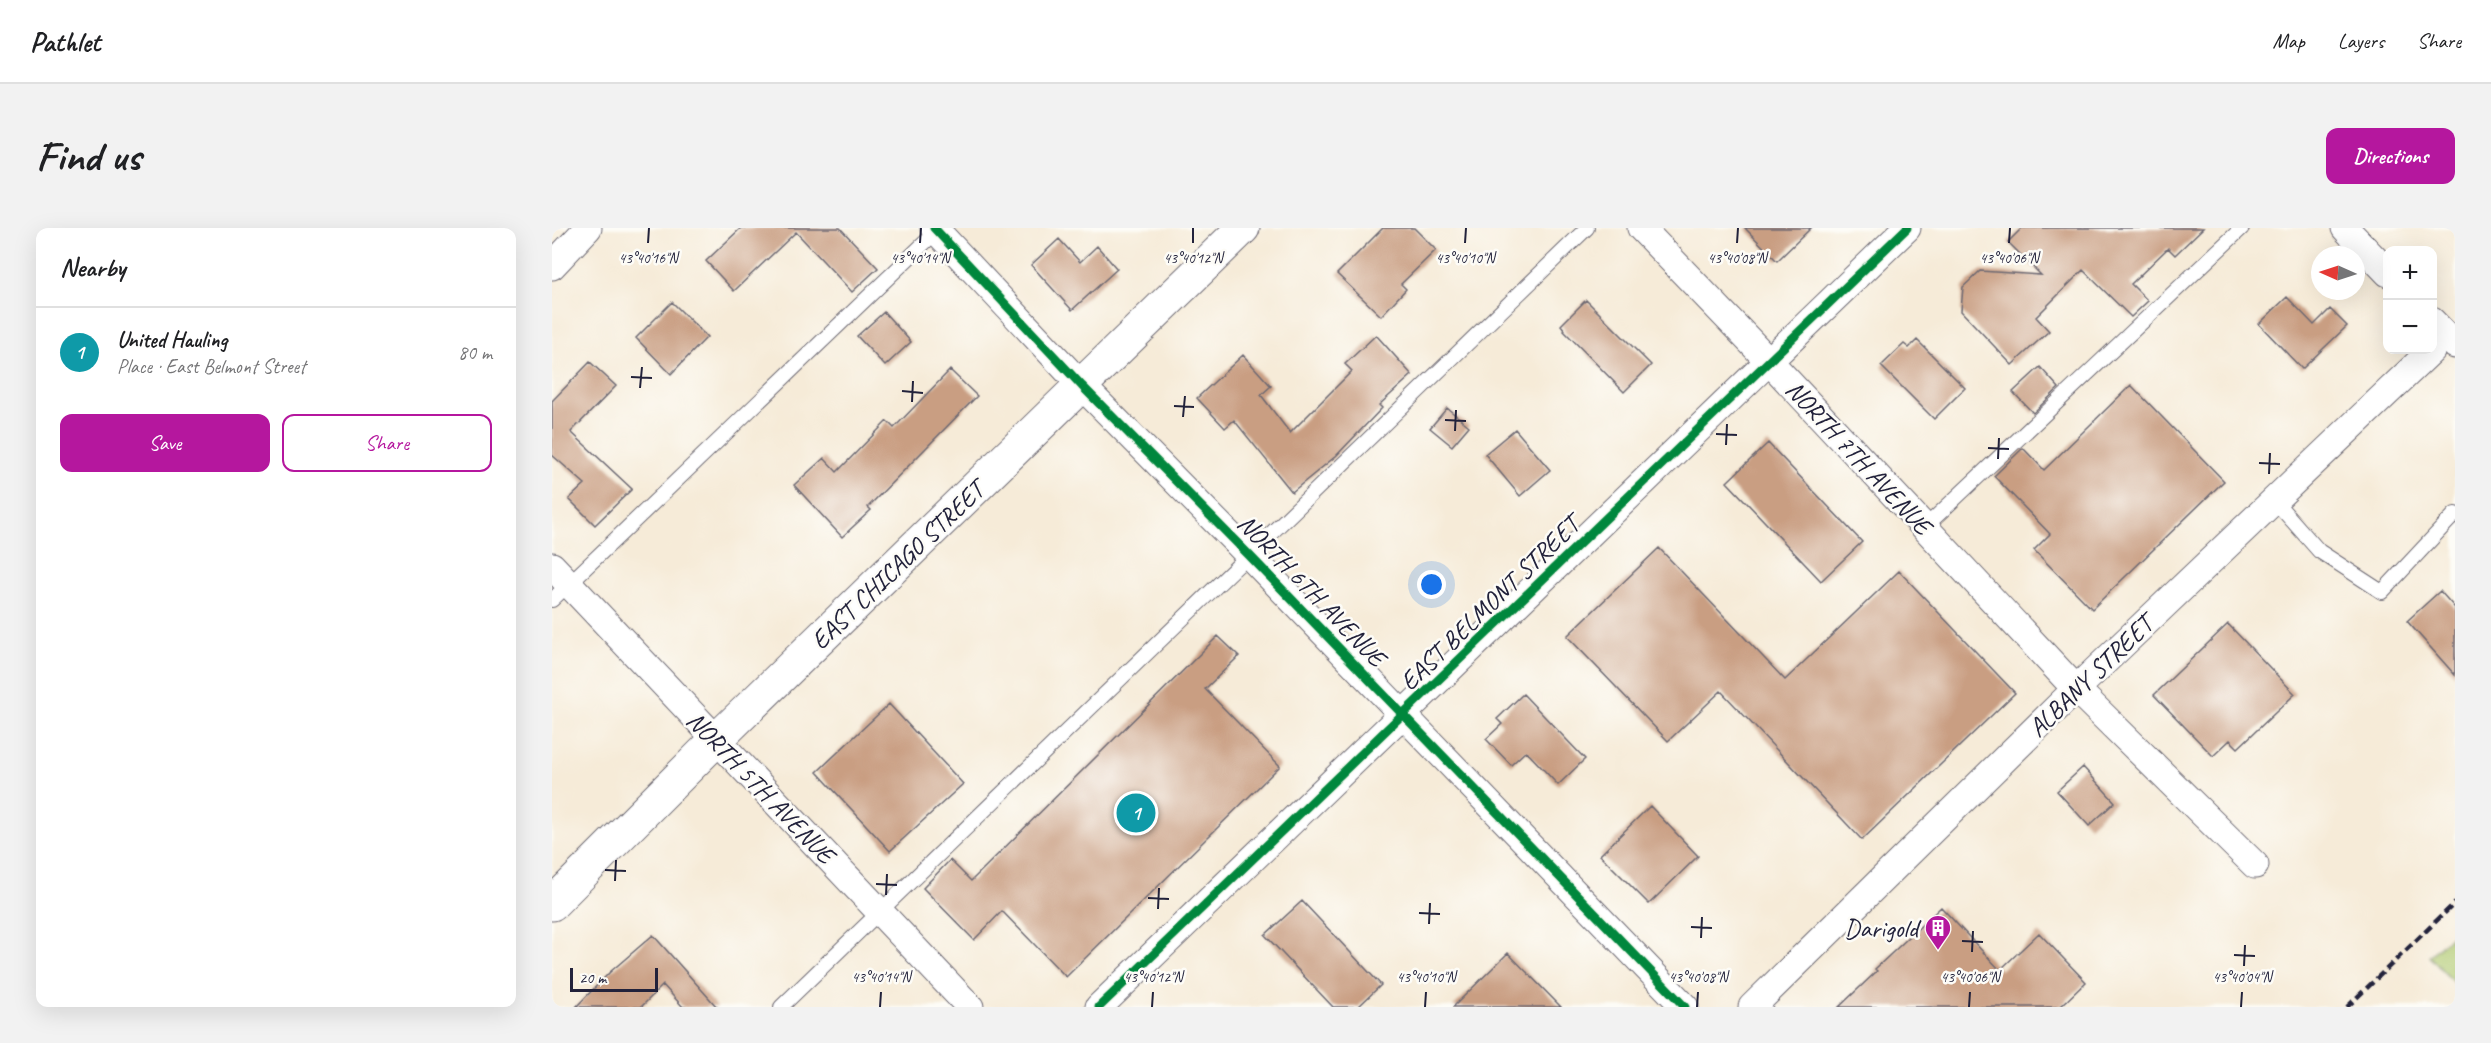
<!DOCTYPE html>
<html lang="en">
<head>
<meta charset="utf-8">
<style>
	:root { --surface:#fff; --page:#f2f2f2; --text:#202124; --muted:#757577; --line:#e0e0e0; --accent:#b5179e }
	body { margin:0; font-family:Caveat,sans-serif; background:var(--page); color:var(--text) }
	.controls { position:absolute; right:18px; top:18px; display:grid; overflow:hidden; border-radius:12px; box-shadow:0 6px 24px #0002 }
	.controls button { width:54px; height:54px; display:grid; place-items:center; padding:0; border:0; border-bottom:2px solid var(--line); background:var(--surface); color:var(--text); font:30px sans-serif }
	.compass { position:absolute; left:1759px; top:18px; width:54px; height:54px; border-radius:50%; background:var(--surface); box-shadow:0 6px 24px #0002; rotate:273deg }
	.scale { position:absolute; left:18px; bottom:15px; width:88px; box-sizing:border-box; padding-left:6px; border:3px solid #22223b; border-top:0; font-size:16px; line-height:21px; white-space:nowrap; color:#22223b; -webkit-text-stroke:4px #fdfcf7; paint-order:stroke }
	.you { position:absolute; left:880px; top:357px; width:21px; height:21px; margin:-15px; border:4px solid #fff; border-radius:50%; background:#1a73e8; box-shadow:0 0 0 9px #1a73e833 }
	.badge { display:grid; place-items:center; width:39px; height:39px; border-radius:50%; background:var(--accent); color:#fff; font-size:20px; font-weight:700 }
	.pin { position:absolute; translate:-50% -50%; border:3px solid #fff; box-shadow:0 2px 6px #0006 }
	.list { margin:0; padding:0; list-style:none }
	h2 { display:flex; justify-content:space-between; align-items:center; height:78px; margin:0; padding:0 24px; font-size:26px }
	h2 small { font-size:20px; font-weight:400; color:var(--muted) }
	.list li { display:grid; grid-template-columns:39px 1fr auto; gap:18px; align-items:center; box-sizing:border-box; height:90px; padding:0 24px; border-top:2px solid var(--line) }
	.list b { display:block; font-size:22px; white-space:nowrap }
	.list p { margin:0; font-size:20px; white-space:nowrap; color:var(--muted) }
	.list em { font-size:20px; font-style:normal; color:var(--muted) }
	.actions { display:flex; gap:12px; padding:18px 24px }
	.actions a { flex:1; padding:14px 0; border:2px solid var(--accent); border-radius:12px; text-align:center; font-size:21px; color:var(--accent) }
	.actions .main { background:var(--accent); color:#fff }
	.map { position:relative; flex:none; width:1903px; height:779px; overflow:hidden; border-radius:12px }
	header { display:flex; align-items:center; gap:36px; box-sizing:border-box; height:84px; padding:0 30px; background:var(--surface); border-bottom:2px solid var(--line) }
	header strong { font-size:28px }
	nav { display:flex; gap:33px; margin-inline-start:auto; font-size:21px }
	.intro { display:flex; align-items:center; justify-content:space-between; box-sizing:border-box; height:144px; padding:0 36px }
	h1 { margin:0; font-size:42px }
	.button { padding:15px 27px; border-radius:12px; background:var(--accent); color:#fff; font-size:21px; font-weight:700 }
	main { display:flex; gap:36px; padding:0 36px }
	aside { flex:1; background:var(--surface); border-radius:12px; box-shadow:0 6px 24px #0002 }
	.map>svg:first-child { display:block }
	.green { fill:#aec86d; stroke:#687554; stroke-width:1.5 }
	.building { fill:#c99e82 }
	.lines { fill:none; stroke-linecap:round; stroke-linejoin:round }
	.lane-casing { stroke:#6c6872; stroke-width:16 }
	.street-casing { stroke:#6c6872; stroke-width:29 }
	.secondary-casing { stroke:#6c6872; stroke-width:35 }
	.lane { stroke:#fff; stroke-width:14 }
	.street { stroke:#fff; stroke-width:27 }
	.secondary { stroke:#fff; stroke-width:33 }
	.rail { stroke:#22223b; stroke-width:4.5; stroke-dasharray:9 4.5; stroke-linecap:butt }
	.cycleway-casing { stroke:#fdfcf7; stroke-width:13 }
	.cycleway { stroke:#00873e; stroke-width:9 }
	.ticks { fill:none; stroke:#22223b; stroke-width:2 }
	.labels { text-anchor:middle; stroke-width:5; stroke-linejoin:round; paint-order:stroke }
	.street-label { font-size:26px; fill:#22223b; stroke:#fdfcf7 }
	.poi-label { font-size:26px; fill:#22223b; stroke:#fdfcf7; text-anchor:end }
	.ticks-label { font-size:15px; text-anchor:middle; fill:#22223b; stroke:#fdfcf7; stroke-width:5; stroke-linejoin:round; paint-order:stroke }
</style>
</head>
<body>
<header>
<strong>Pathlet</strong>
<nav><a>Map</a><a>Layers</a><a>Share</a></nav>
</header>
<div class="intro"><h1>Find us</h1><a class="button">Directions</a></div>
<main>
<aside>
<h2>Nearby<small></small></h2>
<ul class="list">
<li><span class="badge" style="background:#0f9aa8">1</span><div><b>United Hauling</b><p>Place · East Belmont Street</p></div><em>80 m</em></li>
</ul>
<div class="actions"><a class="main">Save</a><a>Share</a></div>
</aside>
<div class="map">
<svg width="1903" height="779" viewBox="0 0 1903 779">
	<rect width="100%" height="100%" fill="#fdfcf7"/>
	<filter id="ink" filterUnits="userSpaceOnUse"><feTurbulence type="fractalNoise" baseFrequency=".0167" numOctaves="2"/><feDisplacementMap in="SourceGraphic" scale="12" xChannelSelector="R" yChannelSelector="G"/><feConvolveMatrix kernelMatrix="1 2 1 2 8 2 1 2 1" color-interpolation-filters="sRGB"/></filter>
	<filter id="wash" filterUnits="userSpaceOnUse"><feTurbulence type="fractalNoise" baseFrequency=".008" numOctaves="4" result="noise"/><feDisplacementMap in="SourceGraphic" scale="24" xChannelSelector="R" yChannelSelector="G"/><feGaussianBlur stdDeviation="1.35" result="paint"/><feColorMatrix in="noise" values="0 0 0 0 0 0 0 0 0 0 0 0 0 0 0 0 0 1.4 0 .05"/><feComposite in="paint" operator="in"/></filter>
	<g filter="url(#wash)">
		<rect width="100%" height="100%" fill="#f6ebd8"/>
		<path class="green" d="M 1903,705 L 1903,756 L 1877,728 Z"/>
		<g id="blocks">
			<path class="building" d="M 189,0 L 288,0 L 326,40 L 300,64 L 244,4 L 182,63 L 154,33 Z
				M 831,0 L 862,0 L 884,22 L 849,56 L 854,61 L 829,88 L 785,46 Z
				M 1193,0 L 1259,0 L 1225,33 Z
				M 1470,0 L 1651,0 L 1623,27 L 1616,20 L 1579,56 L 1596,73 L 1579,89 L 1531,42 L 1484,89 L 1497,103 L 1460,137 L 1409,83 L 1411,59 L 1428,43 L 1489,47 L 1456,14 Z
				M 507,11 L 528,34 L 545,18 L 565,41 L 520,82 L 479,37 Z
				M 1735,69 L 1762,97 L 1778,81 L 1795,98 L 1750,141 L 1707,96 Z
				M 1034,72 L 1099,137 L 1072,164 L 1012,103 L 1013,102 L 1009,97 Z
				M 120,74 L 155,109 L 119,146 L 84,110 Z
				M 332,84 L 359,114 L 333,138 L 305,108 Z
				M 824,107 L 860,147 L 827,177 L 830,180 L 784,228 L 740,264 L 682,192 L 673,200 L 645,170 L 691,127 L 719,158 L 709,167 L 738,205 L 800,143 L 793,136 Z
				M 1365,112 L 1413,160 L 1382,191 L 1329,138 L 1352,116 L 1357,120 Z
				M 38,134 L 64,158 L 19,204 L 80,261 L 43,297 L 17,271 L 33,256 L 0,227 L 0,173 Z
				M 1488,139 L 1507,160 L 1481,185 L 1461,164 Z
				M 398,142 L 425,168 L 316,279 L 319,282 L 290,309 L 242,257 L 272,230 L 285,244 L 335,193 L 342,200 Z
				M 1579,157 L 1672,253 L 1540,381 L 1482,322 L 1498,306 L 1442,248 L 1471,220 L 1492,242 Z
				M 895,180 L 917,198 L 900,218 L 878,200 Z
				M 963,201 L 998,242 L 968,268 L 933,226 Z
				M 1216,215 L 1310,314 L 1269,353 L 1175,254 Z
				M 1107,320 L 1233,452 L 1347,343 L 1463,465 L 1310,612 L 1169,463 L 1116,513 L 1015,408 Z
				M 1888,363 L 1903,380 L 1903,447 L 1855,393 Z
				M 1676,396 L 1743,466 L 1686,520 L 1678,512 L 1661,528 L 1602,467 Z
				M 666,408 L 687,428 L 653,461 L 728,538 L 514,749 L 450,683 L 422,712 L 371,660 L 398,632 L 419,653 Z
				M 971,466 L 1033,531 L 1006,557 L 974,523 L 959,537 L 934,511 L 950,496 L 945,491 Z
				M 337,476 L 411,556 L 338,623 L 265,544 Z
				M 1531,539 L 1563,574 L 1537,598 L 1505,563 Z
				M 1098,578 L 1146,628 L 1097,676 L 1048,627 Z
				M 750,673 L 829,757 L 806,779 L 781,779 L 713,707 Z
				M 1389,679 L 1448,742 L 1487,705 L 1534,754 L 1508,779 L 1287,779 L 1325,743 L 1323,741 Z
				M 101,707 L 165,779 L 131,779 L 111,757 L 89,779 L 24,779 L 58,744 Z
				M 956,725 L 1009,779 L 901,779 Z"/>
		</g>
	</g>
	<g filter="url(#ink)">
		<use href="#blocks" fill-opacity="0" stroke="#6c6872" stroke-width="1.5"/>
		<g class="lines">
			<g class="lane-casing">
				<path id="lane" d="M 1722,272 L 1767,323 L 1830,364 L 1903,286
					M 1373,299 L 1690,0
					M 0,372 L 388,0
					M 229,779 L 1035,0"/>
			</g>
			<g class="street-casing">
				<path id="street" d="M 382,0 L 530,158 L 697,327 L 1133,779
					M 1089,0 L 1217,133 L 1524,461 L 1703,637
					M 1793,0 L 1836,45
					M 0,38 L 36,0
					M 1880,93 L 1903,117
					M 0,338 L 418,779
					M 547,779 L 1355,0
					M 1200,779 L 1524,461 L 1880,122"/>
			</g>
			<g class="secondary-casing">
				<path id="secondary" d="M 0,676 L 164,512 L 691,0"/>
			</g>
			<use href="#lane" class="lane"/>
			<use href="#street" class="street"/>
			<use href="#secondary" class="secondary"/>
			<path class="rail" d="M 1795,779 L 1903,675"/>
			<g class="cycleway-casing">
				<path id="cycleway" d="M 382,0 L 530,158 L 697,327 L 1133,779
					M 547,779 L 1355,0"/>
			</g>
			<use href="#cycleway" class="cycleway"/>
		</g>
	</g>
	<path class="ticks" d="M 96,15 L 97,0M 368,15 L 369,0M 641,15 L 641,0M 913,15 L 914,0M 1185,15 L 1186,0M 1457,15 L 1458,0M 79,149 L 100,150M 88,160 L 90,139M 350,163 L 371,165M 360,174 L 361,153M 622,178 L 642,179M 631,189 L 633,168M 893,192 L 914,193M 903,203 L 904,182M 1164,206 L 1185,207M 1174,217 L 1175,196M 1436,220 L 1457,221M 1446,231 L 1447,210M 1707,235 L 1728,236M 1717,246 L 1718,225M 53,642 L 74,643M 63,653 L 64,632M 324,656 L 345,657M 334,667 L 335,646M 596,670 L 617,671M 606,681 L 607,660M 867,685 L 888,686M 877,696 L 878,675M 1139,699 L 1160,700M 1149,710 L 1150,689M 1410,713 L 1431,714M 1420,724 L 1421,703M 1682,727 L 1703,728M 1692,738 L 1693,717M 328,779 L 329,764M 600,779 L 601,764M 873,779 L 874,764M 1145,779 L 1146,764M 1417,779 L 1418,764M 1689,779 L 1690,764"/>
	<defs>
		<g id="building-pin" transform="scale(1.35)"><path d="M0 17L-7.5 6A9.5 9.5 0 1 1 7.5 6Z" fill="#b5179e" stroke="#fdfcf7"/><path d="M-4-6H4V6H1V3H-1V6H-4ZM-2.5-4.3h1.7v1.8h-1.7ZM.8-4.3h1.7v1.8H.8ZM-2.5-1h1.7V.8h-1.7ZM.8-1h1.7V.8H.8Z" fill="#fff"/></g>
	</defs>
	<g fill-rule="evenodd">
		<use href="#building-pin" x="1386" y="700"/>
	</g>
	<g class="labels">
		<g class="street-label">
			<text transform="translate(1307 229) rotate(47)" y="9">NORTH 7TH AVENUE</text>
			<text transform="translate(345 337) rotate(-44)" y="9">EAST CHICAGO STREET</text>
			<text transform="translate(760 362) rotate(46)" y="9">NORTH 6TH AVENUE</text>
			<text transform="translate(937 375) rotate(-44)" y="9">EAST BELMONT STREET</text>
			<text transform="translate(1538 448) rotate(-44)" y="9">ALBANY STREET</text>
			<text transform="translate(209 559) rotate(46)" y="9">NORTH 5TH AVENUE</text>
		</g>
		<g class="poi-label">
			<text x="1366" y="709">Darigold</text>
		</g>
	</g>
	<g class="ticks-label">
		<text x="96" y="35">43°40'16"N</text>
		<text x="368" y="35">43°40'14"N</text>
		<text x="641" y="35">43°40'12"N</text>
		<text x="913" y="35">43°40'10"N</text>
		<text x="1185" y="35">43°40'08"N</text>
		<text x="1457" y="35">43°40'06"N</text>
		<text x="329" y="754">43°40'14"N</text>
		<text x="601" y="754">43°40'12"N</text>
		<text x="874" y="754">43°40'10"N</text>
		<text x="1146" y="754">43°40'08"N</text>
		<text x="1418" y="754">43°40'06"N</text>
		<text x="1690" y="754">43°40'04"N</text>
	</g>
</svg>
<div class="controls">
<button>+</button>
<button>−</button>
</div>
<svg class="compass" viewBox="-18 -18 36 36"><path d="M0-13l5 13h-10z" fill="#e53935"/><path d="M0 13l5-13h-10z" fill="#757577"/></svg>
<div class="scale">20 m</div>
<div class="you"></div>
<div class="pin badge" style="left:584px;top:585px;background:#0f9aa8">1</div>
</div>
</main>
</body>
</html>
